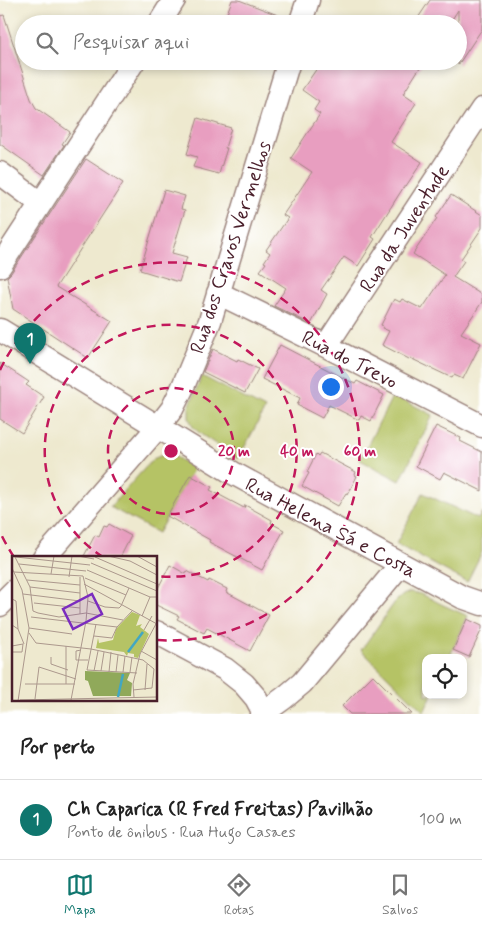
<!DOCTYPE html>
<html lang="pt">
<head>
<meta charset="utf-8">
<style>
	:root { --surface:#fff; --page:#f6f6f6; --text:#222; --muted:#767676; --line:#e0e0e0; --accent:#0f766e }
	body { margin:0; font-family:Mynerve,sans-serif; background:var(--page); color:var(--text) }
	.controls { position:absolute; right:15px; bottom:15px; display:grid; overflow:hidden; border-radius:10px; box-shadow:0 2px 8px #0003 }
	.controls button { width:45px; height:45px; display:grid; place-items:center; padding:0; border:0; border-bottom:1px solid var(--line); background:var(--surface); color:var(--text); font:25px sans-serif }
	.you { position:absolute; left:330px; top:386px; width:18px; height:18px; margin:-12px; border:4px solid #fff; border-radius:50%; background:#1a73e8; box-shadow:0 0 0 8px #1a73e833 }
	.badge { display:grid; place-items:center; width:32px; height:32px; border-radius:50%; background:var(--accent); color:#fff; font-size:16px; font-weight:700 }
	.pin { position:absolute; translate:-50% -41px; filter:drop-shadow(0 1px 2px #0008) }
	.pin::after { content:''; position:absolute; top:26px; width:18px; height:15px; background:inherit; clip-path:polygon(0 0,100% 0,50% 100%) }
	.list { margin:0; padding:0; list-style:none }
	h2 { display:flex; justify-content:space-between; align-items:center; height:65px; margin:0; padding:0 20px; font-size:21px }
	h2 small { font-size:16px; font-weight:400; color:var(--muted) }
	.list li { display:grid; grid-template-columns:32px 1fr auto; gap:15px; align-items:center; box-sizing:border-box; height:80px; padding:0 20px; border-top:1px solid var(--line) }
	.list b { display:block; font-size:19px; white-space:nowrap }
	.list p { margin:0; font-size:16px; white-space:nowrap; color:var(--muted) }
	.list em { font-size:16px; font-style:normal; color:var(--muted) }
	.icon { flex:none; width:28px; height:28px; fill:none; stroke:currentColor; stroke-width:2; stroke-linecap:round; stroke-linejoin:round }
	.map { position:relative; flex:none; width:482px; height:714px; overflow:hidden }
	.search { position:absolute; background:var(--surface); box-shadow:0 2px 8px #0003; left:15px; right:15px; top:15px; height:55px; display:flex; align-items:center; gap:12px; box-sizing:border-box; padding:0 18px; border-radius:28px; color:var(--muted); font-size:19px }
	.sheet { height:145px; background:var(--surface) }
	nav { display:flex; justify-content:space-around; align-items:center; box-sizing:border-box; height:70px; border-top:1px solid var(--line); background:var(--surface); font-size:14px; color:var(--muted) }
	nav a { display:grid; justify-items:center; gap:2px }
	nav .on { color:var(--accent) }
	.map>svg:first-child { display:block }
	.green { fill:#b5c365; stroke:#807148 }
	.building { fill:#e89ec0 }
	.lines { fill:none; stroke-linecap:round; stroke-linejoin:round }
	.minor-casing { stroke:#9c847d; stroke-width:25 }
	.minor { stroke:#fff; stroke-width:22 }
	.ring { fill:none; stroke:#c2185b; stroke-width:2.5; stroke-dasharray:9 6 }
	.labels { text-anchor:middle; stroke-width:4; stroke-linejoin:round; paint-order:stroke }
	.street-label { font-size:20px; fill:#4a1f2b; stroke:#fff }
	.inset-river { fill:none; stroke:#42a7c2; stroke-width:2.5 }
	.inset-road { fill:none; stroke:#ac988d; stroke-width:1 }
	.view { fill:#7b2cbf; fill-opacity:0.15; stroke:#7b2cbf; stroke-width:2.5 }
	.inset-edge { fill:none; stroke:#4a1f2b; stroke-width:2.5 }
	.centre { fill:#c2185b; stroke:#fff; stroke-width:2.5 }
	.ring-label { font-size:15px; text-anchor:middle; font-weight:bold; fill:#c2185b; stroke:#fff; stroke-width:4; stroke-linejoin:round; paint-order:stroke }
</style>
</head>
<body>
<div class="map">
<svg width="482" height="714" viewBox="0 0 482 714">
	<rect width="100%" height="100%" fill="#fff"/>
	<filter id="ink" filterUnits="userSpaceOnUse"><feTurbulence type="fractalNoise" baseFrequency=".02" numOctaves="2"/><feDisplacementMap in="SourceGraphic" scale="10" xChannelSelector="R" yChannelSelector="G"/><feConvolveMatrix kernelMatrix="1 2 1 2 8 2 1 2 1" color-interpolation-filters="sRGB"/></filter>
	<filter id="wash" filterUnits="userSpaceOnUse"><feTurbulence type="fractalNoise" baseFrequency=".0096" numOctaves="4" result="noise"/><feDisplacementMap in="SourceGraphic" scale="20" xChannelSelector="R" yChannelSelector="G"/><feGaussianBlur stdDeviation="1.12" result="paint"/><feColorMatrix in="noise" values="0 0 0 0 0 0 0 0 0 0 0 0 0 0 0 0 0 1.4 0 .05"/><feComposite in="paint" operator="in"/></filter>
	<g filter="url(#wash)">
		<rect width="100%" height="100%" fill="#eee9cf"/>
		<path class="green" d="M 202,376 L 265,409 L 238,459 L 202,435 L 193,427 L 189,418 L 189,407 Z
			M 393,395 L 433,415 L 400,481 L 360,460 Z
			M 167,455 L 174,456 L 194,468 L 158,533 L 110,507 L 153,459 L 160,456 Z
			M 423,493 L 478,519 L 482,512 L 482,552 L 467,582 L 396,544 Z
			M 410,592 C 423,593 431,599 443,605 C 451,609 460,612 468,616 L 449,658 L 426,658 L 426,695 L 432,695 L 424,712 L 361,650 L 395,602 L 403,595 Z"/>
		<g id="blocks">
			<path class="building" d="M 232,0 L 239,0 L 288,19 L 287,24 L 223,24 Z
				M 430,0 L 482,0 L 482,29 L 458,65 L 458,10 L 449,24 L 414,24 Z
				M 4,15 L 31,99 L 36,108 L 70,132 L 62,144 L 64,145 L 44,175 L 0,144 L 0,16 Z
				M 322,61 L 424,61 L 403,94 L 416,103 L 391,142 L 422,162 L 406,186 L 405,185 L 372,237 L 375,239 L 358,266 L 344,257 L 321,290 L 327,294 L 311,324 L 274,306 L 286,288 L 260,271 L 266,263 L 264,262 L 270,253 L 266,250 L 288,218 L 283,215 L 312,172 L 291,158 L 320,114 L 314,110 L 319,102 L 302,90 Z
				M 198,118 L 231,128 L 225,148 L 227,148 L 219,174 L 193,167 L 197,157 L 187,154 Z
				M 86,159 L 123,183 L 56,287 L 112,321 L 88,358 L 13,309 L 7,277 L 11,273 Z
				M 164,190 L 185,196 L 181,209 L 185,210 L 172,253 L 187,257 L 179,282 L 140,270 Z
				M 451,195 L 482,215 L 482,228 L 461,259 L 464,261 L 453,277 L 482,295 L 482,302 L 461,333 L 481,343 L 463,379 L 454,375 L 452,378 L 410,358 L 409,359 L 382,345 L 389,331 L 382,328 L 383,326 L 381,325 L 394,299 L 400,302 L 402,299 L 422,309 L 445,275 L 413,254 L 437,218 L 436,217 Z
				M 280,345 L 355,384 L 357,381 L 384,395 L 371,421 L 361,416 L 359,420 L 329,405 L 322,418 L 297,405 L 300,398 L 262,379 Z
				M 213,349 L 237,361 L 238,359 L 258,369 L 245,393 L 203,372 Z
				M 0,363 L 29,382 L 26,385 L 44,397 L 22,433 L 0,419 Z
				M 436,426 L 461,438 L 460,441 L 482,452 L 482,491 L 444,472 L 440,479 L 416,466 Z
				M 320,453 L 356,472 L 355,475 L 357,476 L 348,494 L 346,493 L 338,506 L 302,486 L 309,473 L 307,472 L 316,454 L 318,456 Z
				M 190,475 L 212,487 L 210,490 L 244,508 L 245,505 L 272,520 L 271,523 L 284,530 L 262,570 L 209,542 L 210,540 L 167,516 Z
				M 109,524 L 131,536 L 120,558 L 83,558 L 95,535 L 99,537 L 104,526 L 107,527 Z
				M 170,565 L 186,574 L 187,571 L 208,582 L 209,580 L 227,589 L 226,592 L 269,615 L 250,651 L 207,628 L 204,633 L 177,619 L 179,616 L 156,605 L 156,592 Z
				M 467,619 L 482,626 L 482,629 L 469,657 L 453,650 Z
				M 373,675 L 412,714 L 350,714 L 342,706 Z"/>
		</g>
	</g>
	<g filter="url(#ink)">
		<use href="#blocks" fill-opacity="0" stroke="#9c847d" stroke-width="1"/>
		<g class="lines">
			<g class="minor-casing">
				<path id="minor" d="M 159,24 L 174,0
					M 300,24 L 308,0
					M 0,173 L 40,203
					M 0,266 L 134,61
					M 218,293 L 326,346 L 482,426
					M 0,330 L 233,473 L 436,583 L 462,597 L 482,604
					M 326,346 L 482,109
					M 44,558 L 158,427 L 172,409 L 182,389 L 210,321 L 289,61
					M 0,605 L 14,591
					M 156,632 L 225,669 L 244,684 L 256,698 L 264,713
					M 262,714 L 284,698 L 302,683 L 401,564"/>
			</g>
			<use href="#minor" class="minor"/>
		</g>
	</g>
	<g class="ring">
		<circle cx="171" cy="451" r="63"/>
		<path d="M103 557A126 126 0 1 1 157 576"/>
		<path d="M14 557A189 189 0 0 1 0 532M0 370A189 189 0 1 1 158 640"/>
	</g>
	<g class="labels">
		<g class="street-label">
			<text transform="translate(404 228) rotate(-57)" y="7">Rua da Juventude</text>
			<text transform="translate(230 247) rotate(-72)" y="7">Rua dos Cravos Vermelhos</text>
			<text transform="translate(350 359) rotate(27)" y="7">Rua do Trevo</text>
			<text transform="translate(331 527) rotate(28)" y="7">Rua Helena Sá e Costa</text>
		</g>
	</g>
	<g transform="translate(12 556)">
		<rect width="145" height="145" fill="#eee9cf"/>
		<path d="M 120,56 L 128,59 L 124,70 L 130,68 L 128,71 L 137,78 L 126,102 L 122,101 L 122,98 L 116,97 L 115,100 L 112,96 L 84,92 L 86,82 L 87,87 L 101,84 L 104,73 Z" fill="#b5c365"/>
		<path d="M 73,115 L 118,117 L 115,124 L 120,127 L 119,140 L 81,140 L 76,125 L 73,124 Z" fill="#90a95a"/>
		<path class="inset-river" d="M 116,96 L 131,76M 106,141 L 111,118"/>
		<path class="inset-road" d="M 66,0 L 82,3M 96,0 L 118,5 L 145,19M 125,0 L 145,11M 3,1 L 18,31 L 21,55 L 26,57M 4,1 L 78,9M 83,1 L 145,28M 79,7 L 145,35M 7,8 L 74,15M 0,12 L 10,34 L 17,72 L 6,145M 75,14 L 138,41 L 145,41M 2,16 L 71,20M 39,18 L 42,0M 57,21 L 60,0M 68,21 L 68,58M 73,22 L 114,39M 15,24 L 68,29M 72,28 L 145,68M 18,31 L 68,37M 11,38 L 68,45M 0,43 L 4,45 L 6,73M 76,45 L 93,51 L 107,52 L 109,50M 22,47 L 68,52M 109,50 L 117,32M 26,57 L 47,61 L 74,57 L 111,64M 130,60 L 138,41M 19,61 L 105,71M 84,68 L 75,114 L 125,117M 0,69 L 6,73 L 12,88M 17,72 L 60,78M 132,74 L 140,60M 17,77 L 24,87 L 79,93 L 131,104 L 142,113 L 140,132 L 121,134M 82,80 L 100,82 L 105,71 L 120,55M 0,90 L 11,88 L 10,96 L 0,96M 54,90 L 54,128M 69,94 L 64,95 L 64,104 L 76,104M 129,95 L 145,104M 39,101 L 39,108 L 56,114M 27,111 L 64,123M 82,115 L 86,95M 89,115 L 92,96M 97,116 L 99,96M 104,116 L 106,99M 111,116 L 113,100M 118,116 L 120,101M 13,128 L 63,128M 133,134 L 135,108M 122,141 L 121,128 L 128,98 L 145,66M 23,143 L 27,111M 8,144 L 145,141M 59,144 L 74,65 L 76,41 L 71,20"/>
		<path class="view" d="M 80,38 L 90,58 L 61,73 L 51,53 Z"/>
		<rect width="145" height="145" class="inset-edge"/>
	</g>
	<circle cx="171" cy="451" r="8" class="centre"/>
	<g class="ring-label">
		<text x="234" y="456">20 m</text>
		<text x="297" y="456">40 m</text>
		<text x="360" y="456">60 m</text>
	</g>
</svg>
<div class="controls">
<button><svg class="icon" aria-label="locate" viewBox="0 0 24 24"><circle cx="12" cy="12" r="6"/><path d="M12 2v4M12 18v4M2 12h4M18 12h4"/></svg></button>
</div>
<div class="you"></div>
<div class="pin badge" style="left:30px;top:364px">1</div>
<div class="search"><svg class="icon" aria-label="search" viewBox="0 0 24 24"><circle cx="10" cy="10" r="6"/><path d="M15 15l6 6"/></svg>Pesquisar aqui</div>
</div>
<section class="sheet">
<h2>Por perto<small></small></h2>
<ul class="list">
<li><span class="badge">1</span><div><b>Ch Caparica (R Fred Freitas) Pavilhão</b><p>Ponto de ônibus · Rua Hugo Casaes</p></div><em>100 m</em></li>
</ul>
</section>
<nav>
<a class="on"><svg class="icon" aria-label="map" viewBox="0 0 24 24"><path d="M3 6l6-2 6 2 6-2v14l-6 2-6-2-6 2zM9 4v14M15 6v14"/></svg>Mapa</a>
<a><svg class="icon" aria-label="directions" viewBox="0 0 24 24"><path d="M12 3l9 9-9 9-9-9zM9 14v-3h6M13 9l2 2-2 2"/></svg>Rotas</a>
<a><svg class="icon" aria-label="saved" viewBox="0 0 24 24"><path d="M7 4h10v16l-5-4-5 4z"/></svg>Salvos</a>
</nav>
</body>
</html>
